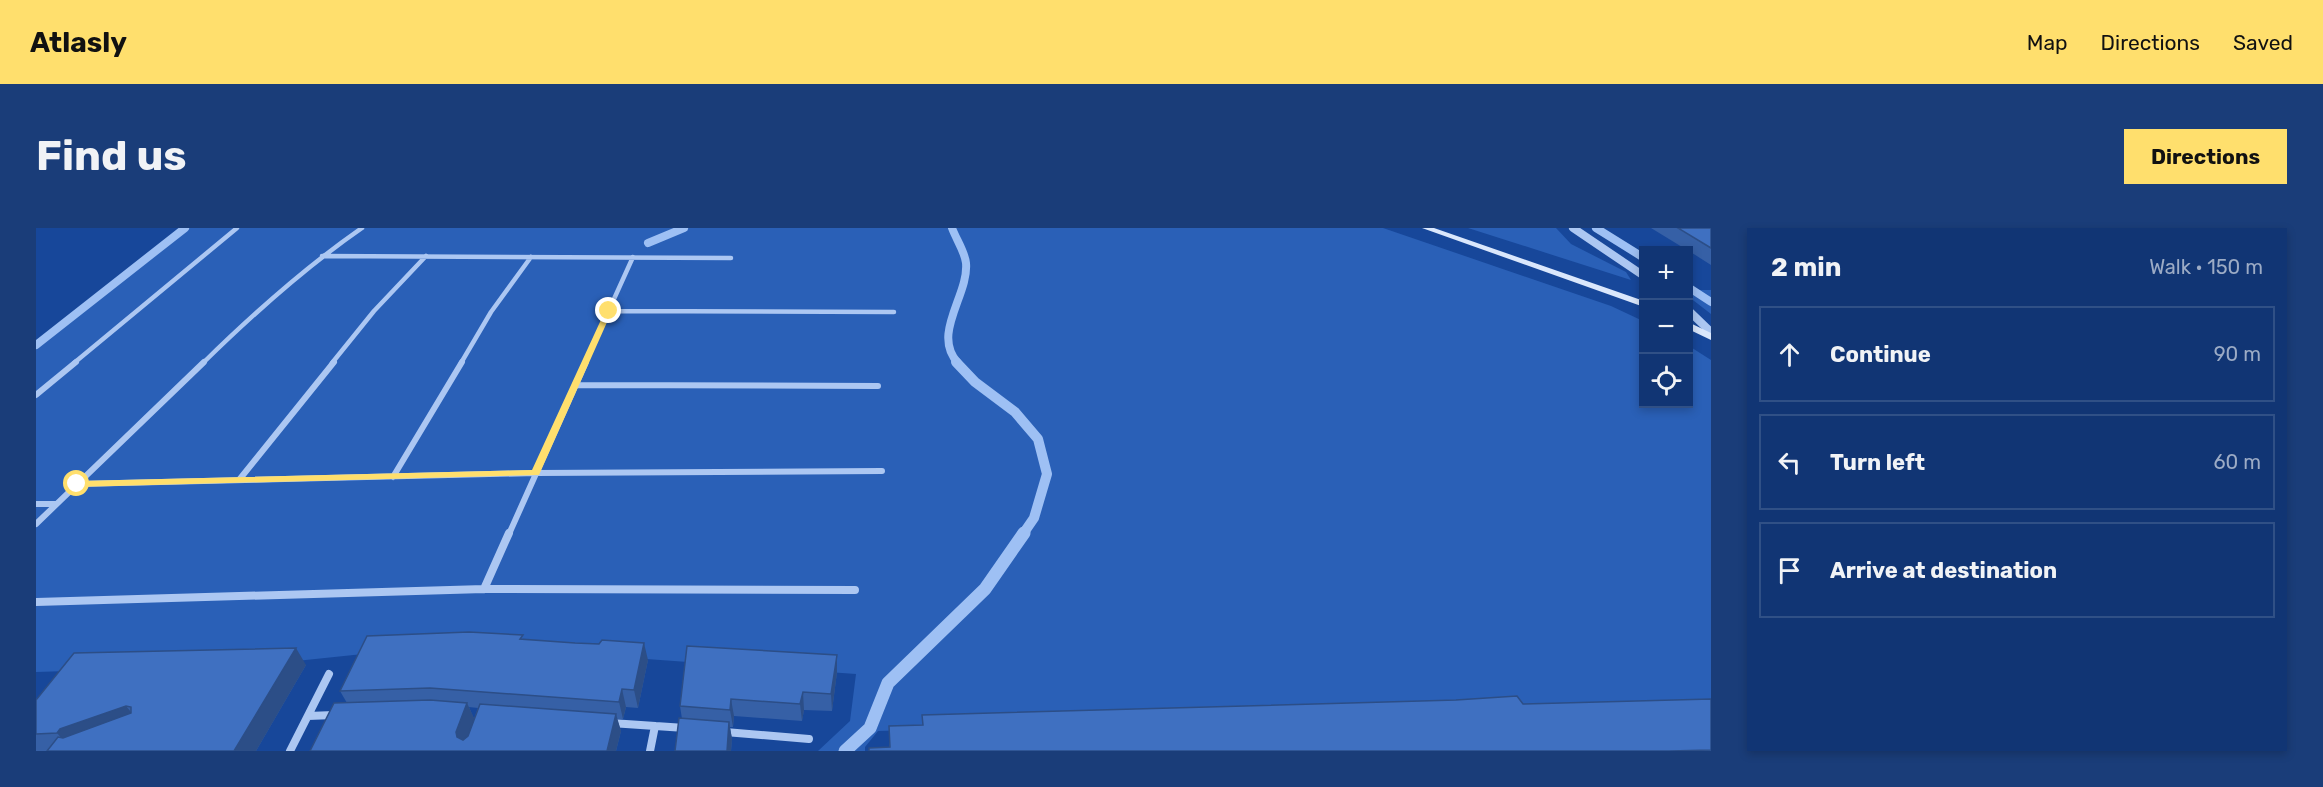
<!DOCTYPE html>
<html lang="en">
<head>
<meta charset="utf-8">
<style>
	:root { --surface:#113574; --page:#1a3d79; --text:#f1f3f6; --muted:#9cabc5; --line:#305086; --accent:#ffdf6d }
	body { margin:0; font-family:Rubik,sans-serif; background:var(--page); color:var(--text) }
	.controls { position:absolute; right:18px; top:18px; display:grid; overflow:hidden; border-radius:0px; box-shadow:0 3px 9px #0003 }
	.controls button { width:54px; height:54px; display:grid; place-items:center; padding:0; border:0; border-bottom:2px solid var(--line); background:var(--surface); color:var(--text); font:30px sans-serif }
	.stop { position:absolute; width:18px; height:18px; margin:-14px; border:4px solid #ffdf6d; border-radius:50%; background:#fff }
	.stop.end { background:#ffdf6d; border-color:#fff; box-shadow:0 2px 6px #0008 }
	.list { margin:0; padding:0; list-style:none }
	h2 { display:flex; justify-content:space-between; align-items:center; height:78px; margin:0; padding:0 24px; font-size:26px }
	h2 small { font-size:20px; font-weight:400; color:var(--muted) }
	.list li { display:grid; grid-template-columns:39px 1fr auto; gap:18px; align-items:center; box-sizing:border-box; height:96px; margin:0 12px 12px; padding:0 12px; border:2px solid var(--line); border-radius:0px }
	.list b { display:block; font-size:22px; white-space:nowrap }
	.list em { font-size:20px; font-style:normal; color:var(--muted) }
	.icon { flex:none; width:33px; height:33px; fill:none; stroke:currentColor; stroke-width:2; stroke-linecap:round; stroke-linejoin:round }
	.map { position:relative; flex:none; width:1675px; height:523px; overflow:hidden; border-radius:0px }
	header { display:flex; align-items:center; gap:36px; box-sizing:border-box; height:84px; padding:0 30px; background:var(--accent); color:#111 }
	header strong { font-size:28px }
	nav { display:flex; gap:33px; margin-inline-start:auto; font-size:21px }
	.intro { display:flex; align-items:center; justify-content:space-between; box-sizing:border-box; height:144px; padding:0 36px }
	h1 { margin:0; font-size:42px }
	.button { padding:15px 27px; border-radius:0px; background:var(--accent); color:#111; font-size:21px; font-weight:700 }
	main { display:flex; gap:36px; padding:0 36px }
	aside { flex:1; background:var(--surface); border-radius:0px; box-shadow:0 3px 9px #0003 }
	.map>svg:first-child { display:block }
	.green { fill:#2a60b7 }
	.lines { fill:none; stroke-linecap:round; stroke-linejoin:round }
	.stream-far2 { stroke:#9ec0f4; stroke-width:8 }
	.stream-far1 { stroke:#9ec0f4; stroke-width:10 }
	.stream { stroke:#9ec0f4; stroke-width:13 }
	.minor-far2 { stroke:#acc7f2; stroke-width:4.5 }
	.minor-far1 { stroke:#acc7f2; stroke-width:6 }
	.minor { stroke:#acc7f2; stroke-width:8 }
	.tertiary { stroke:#acc7f2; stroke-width:8 }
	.secondary { fill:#dae7fc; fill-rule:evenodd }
	.wall { fill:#3660a6; fill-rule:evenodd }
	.shaded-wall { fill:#2c4e87 }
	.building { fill:#3f70c1; stroke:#2c4e87; stroke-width:1.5 }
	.route { fill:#ffdf6d }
</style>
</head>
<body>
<header>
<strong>Atlasly</strong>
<nav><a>Map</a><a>Directions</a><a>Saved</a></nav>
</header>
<div class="intro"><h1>Find us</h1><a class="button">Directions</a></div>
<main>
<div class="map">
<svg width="1675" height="523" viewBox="0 0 1675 523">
	<rect width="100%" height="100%" fill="#17479a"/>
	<path class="green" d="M 149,0 L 1347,0 L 1575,78 L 1607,93 L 1608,176 L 1652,176 L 1653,118 L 1675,132 L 1675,478 L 842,503 L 829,519 L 829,523 L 782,523 L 814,493 L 820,446 L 445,419 L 327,426 L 222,437 L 0,444 L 0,117 Z
		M 1432,0 L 1520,0 L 1535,16 L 1590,44 L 1595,52 Z
		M 1653,62 L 1675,62 L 1675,86 L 1653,69 Z"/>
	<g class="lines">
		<path class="stream-far2" d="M 916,0 C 920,11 929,24 930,35 C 933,67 895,106 922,135
			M 1560,0 L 1608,30
			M 612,15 L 648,0
			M 1652,59 L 1675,74
			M 0,117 L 149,0"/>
		<path class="stream-far1" d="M 920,134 L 939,154 L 979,184 L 1002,211 L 1011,246 L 998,290 L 987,306"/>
		<path class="stream" d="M 809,523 L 834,500 L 852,455 L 949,361 L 988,305"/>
		<path class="minor-far2" d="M 286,28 L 695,30
			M 573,83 L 858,84
			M 38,135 L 201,0
			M 167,135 C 217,86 268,40 326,0
			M 296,135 L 338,83 L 390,28
			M 425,135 L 455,84 L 495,29
			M 549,135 L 597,29"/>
		<path class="minor-far1" d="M 539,157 L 842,158
			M 0,167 L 40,134
			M 357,249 L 426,134
			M 203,252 L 298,134
			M 41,256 L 500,245 L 846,243
			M 0,276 L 20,276
			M 0,296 L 168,134
			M 473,306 L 550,134"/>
		<path class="minor" d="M 448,361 L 473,305
			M 0,374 L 448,361 L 819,362
			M 272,488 L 298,487
			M 575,495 L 649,500
			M 689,504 L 773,511
			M 254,523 L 293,446
			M 614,523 L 619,498"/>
		<path class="tertiary" d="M 1537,0 L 1608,48
			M 1652,82 L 1675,104"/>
		<path class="secondary" d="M 1386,0 L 1398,0 L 1608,73 L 1608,79 Z
			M 1652,94 L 1675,105 L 1675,112 L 1652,101 Z"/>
	</g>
	<path class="wall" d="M 1615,0 L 1675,0 L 1675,37 L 1653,23 L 1653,22 L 1651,22 Z
		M 488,411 L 612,432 L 602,480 L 590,479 L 587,491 L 581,491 L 585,503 L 580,523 L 274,523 L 311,475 L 304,463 ZM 433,479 L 442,480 L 438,491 Z
		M 801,427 L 801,444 L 796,483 L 768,482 L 766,493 L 698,488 L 697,499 L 694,499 L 696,511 L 695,523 L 639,523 L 646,491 L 644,478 Z
		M 270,437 L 220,523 L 0,523 L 0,472 Z
		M 1675,471 L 1675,523 L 833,523 L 853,519 L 853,498 L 886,497 L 886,487 L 1487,476 Z"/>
	<path class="shaded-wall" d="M 608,415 L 612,432 L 602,480 L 598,462 Z
		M 260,420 L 270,437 L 220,523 L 198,523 Z
		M 801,427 L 801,444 L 796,483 L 795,466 Z
		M 586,461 L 590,479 L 587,491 L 583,474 Z
		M 767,464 L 768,482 L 766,493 L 764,476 Z
		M 695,471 L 698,488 L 697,499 L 694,482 Z
		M 431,475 L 439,492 L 428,522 L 421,509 L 420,504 Z
		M 90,478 L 104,495 L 36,522 L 21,505 L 24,501 Z
		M 580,486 L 585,503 L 580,523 L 571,523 Z
		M 693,494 L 696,511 L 695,523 L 691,523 Z"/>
	<path class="building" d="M 1642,0 L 1675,0 L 1675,20 Z
		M 433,404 L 487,407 L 484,411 L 539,415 L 563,416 L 566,412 L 608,415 L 598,462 L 586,461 L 583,474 L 394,460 L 304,463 L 331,408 Z
		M 651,418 L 801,427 L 795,466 L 767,464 L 764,476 L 695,471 L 694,482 L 644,478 Z
		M 260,420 L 198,523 L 11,523 L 22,509 L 27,510 L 95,485 L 95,479 L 90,478 L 24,501 L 21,505 L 0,506 L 0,472 L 38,425 Z
		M 1481,468 L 1487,476 L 1675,471 L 1675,522 L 1633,523 L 833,523 L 833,520 L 854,519 L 853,498 L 887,497 L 886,487 L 1420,472 Z
		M 394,472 L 431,475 L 420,504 L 421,509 L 427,512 L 432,508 L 444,476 L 580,486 L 571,523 L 274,523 L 298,475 Z
		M 643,490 L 693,494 L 691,523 L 639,523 Z"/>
	<path class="route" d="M 573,81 L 576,83 L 503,247 L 41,259 L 37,256 L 41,253 L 496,242 L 569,83 Z"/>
</svg>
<div class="controls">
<button>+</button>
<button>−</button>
<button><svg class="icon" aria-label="locate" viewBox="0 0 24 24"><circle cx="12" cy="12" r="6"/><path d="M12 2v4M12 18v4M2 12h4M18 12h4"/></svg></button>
</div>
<div class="stop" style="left:41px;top:256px"></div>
<div class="stop end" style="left:573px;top:83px"></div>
</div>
<aside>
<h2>2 min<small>Walk · 150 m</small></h2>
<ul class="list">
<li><svg class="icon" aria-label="ahead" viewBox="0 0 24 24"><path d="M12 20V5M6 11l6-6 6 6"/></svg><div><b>Continue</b></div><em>90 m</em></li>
<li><svg class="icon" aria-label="left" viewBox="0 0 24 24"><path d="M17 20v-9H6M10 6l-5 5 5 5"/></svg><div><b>Turn left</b></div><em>60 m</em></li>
<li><svg class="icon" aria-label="arrive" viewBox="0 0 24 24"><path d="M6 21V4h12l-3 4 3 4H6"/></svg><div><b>Arrive at destination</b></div></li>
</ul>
</aside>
</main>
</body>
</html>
